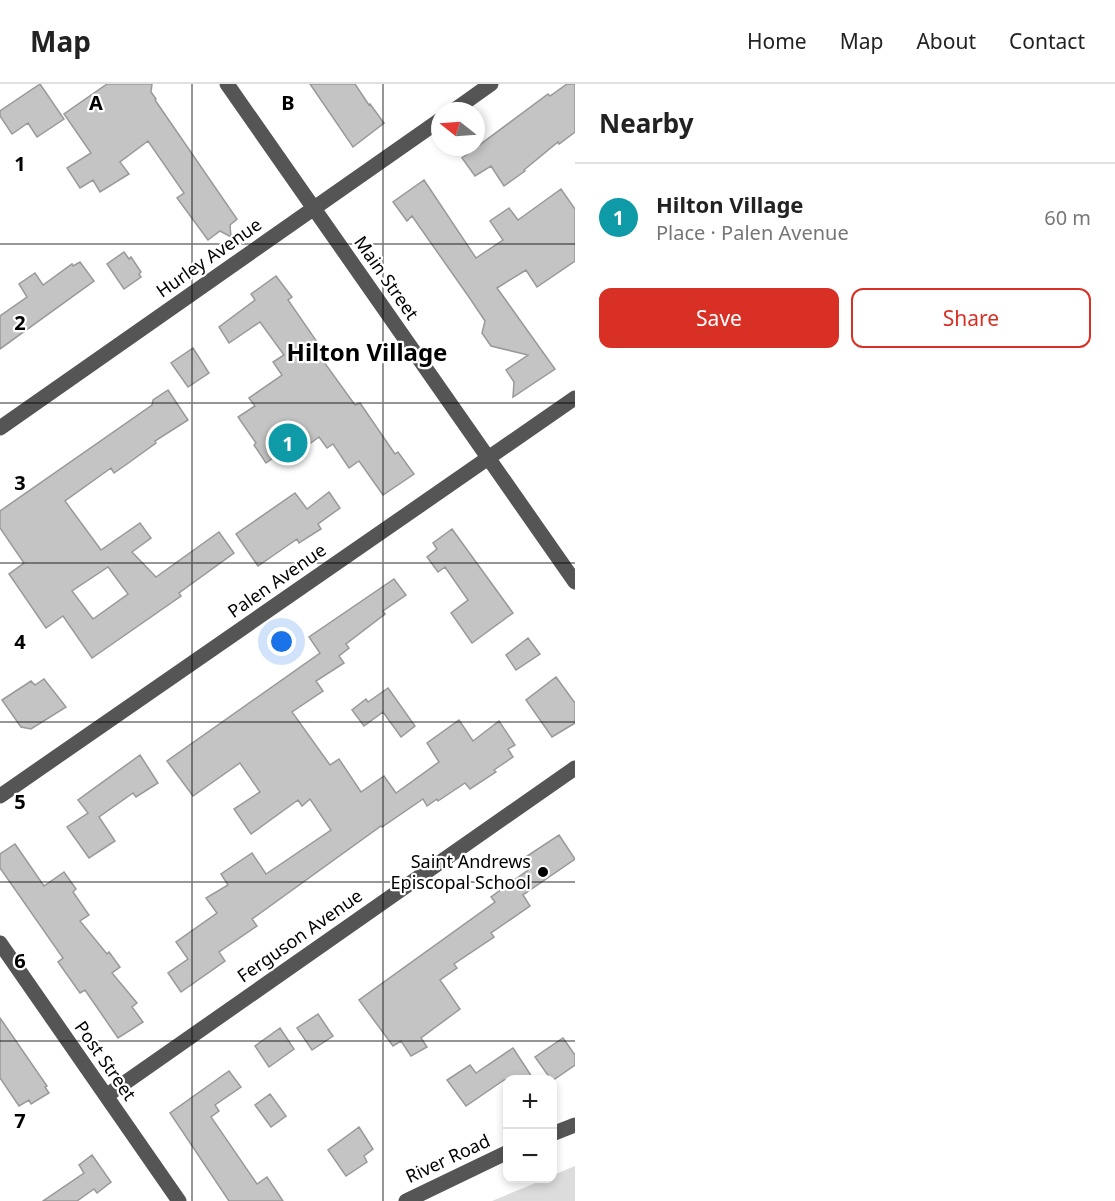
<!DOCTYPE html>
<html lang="en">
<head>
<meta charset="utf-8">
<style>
	:root { --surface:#fff; --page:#f6f6f6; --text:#222; --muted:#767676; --line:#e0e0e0; --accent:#d93025 }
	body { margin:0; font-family:"Noto Sans",sans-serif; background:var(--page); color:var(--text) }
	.controls { position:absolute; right:18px; bottom:18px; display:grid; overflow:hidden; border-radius:12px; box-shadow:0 3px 9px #0003 }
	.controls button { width:54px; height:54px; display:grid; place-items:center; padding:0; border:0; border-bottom:2px solid var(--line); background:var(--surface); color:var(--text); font:30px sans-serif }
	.compass { position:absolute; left:431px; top:18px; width:54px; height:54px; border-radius:50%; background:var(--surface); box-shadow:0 3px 9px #0003; rotate:287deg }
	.you { position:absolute; left:282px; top:558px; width:21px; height:21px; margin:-15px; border:4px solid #fff; border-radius:50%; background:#1a73e8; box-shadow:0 0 0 9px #1a73e833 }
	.badge { display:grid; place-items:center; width:39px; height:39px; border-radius:50%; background:var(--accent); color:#fff; font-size:20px; font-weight:700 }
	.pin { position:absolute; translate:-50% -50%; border:3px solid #fff; box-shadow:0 2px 6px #0006 }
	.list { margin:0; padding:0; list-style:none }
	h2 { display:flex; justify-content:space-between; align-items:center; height:78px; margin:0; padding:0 24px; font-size:26px }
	h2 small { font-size:20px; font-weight:400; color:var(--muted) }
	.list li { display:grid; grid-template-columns:39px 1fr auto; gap:18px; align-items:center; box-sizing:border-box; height:108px; padding:0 24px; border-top:2px solid var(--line) }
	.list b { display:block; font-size:22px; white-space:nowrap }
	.list p { margin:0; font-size:20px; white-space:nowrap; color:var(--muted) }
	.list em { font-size:20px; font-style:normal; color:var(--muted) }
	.actions { display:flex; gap:12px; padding:18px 24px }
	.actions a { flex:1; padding:14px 0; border:2px solid var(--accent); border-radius:12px; text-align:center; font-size:21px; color:var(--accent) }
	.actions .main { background:var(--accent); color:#fff }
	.map { position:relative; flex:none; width:575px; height:1117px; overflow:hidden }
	header { display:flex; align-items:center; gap:36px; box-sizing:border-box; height:84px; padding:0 30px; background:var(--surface); border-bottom:2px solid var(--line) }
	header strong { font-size:28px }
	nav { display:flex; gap:33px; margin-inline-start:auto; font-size:21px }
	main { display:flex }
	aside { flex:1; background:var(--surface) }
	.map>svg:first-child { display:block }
	.park { fill:#dcdcdc }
	.building { fill:#c4c4c4; stroke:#999; stroke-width:1.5; fill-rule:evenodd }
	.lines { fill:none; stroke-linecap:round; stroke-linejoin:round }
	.minor { stroke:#555; stroke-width:15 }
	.grid { fill:none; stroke:#000; stroke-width:1.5; stroke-opacity:0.55 }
	.poi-dot { fill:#000; stroke:#fff; stroke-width:2 }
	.labels { text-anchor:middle; stroke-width:4.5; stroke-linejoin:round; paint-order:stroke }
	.street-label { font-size:18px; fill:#000; stroke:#fff }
	.poi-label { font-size:18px; fill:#000; stroke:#fff; text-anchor:end }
	.district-label { font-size:24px; font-weight:bold; fill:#000; stroke:#fff }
	.grid-label { font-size:20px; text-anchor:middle; font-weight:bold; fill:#000; stroke:#fff; stroke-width:4.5; stroke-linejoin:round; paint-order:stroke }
</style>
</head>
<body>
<header>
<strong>Map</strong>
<nav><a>Home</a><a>Map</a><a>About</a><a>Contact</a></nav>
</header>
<main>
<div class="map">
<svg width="575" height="1117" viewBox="0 0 575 1117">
	<rect width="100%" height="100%" fill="#fff"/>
	<path class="park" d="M 575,1082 L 575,1117 L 492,1117 L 545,1095 L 552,1094 L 553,1091 Z"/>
	<path class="building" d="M 40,0 L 64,35 L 37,53 L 28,39 L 12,50 L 0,32 L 0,27 Z
		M 107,0 L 152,0 L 151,8 L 156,15 L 155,16 L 237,135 L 230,141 L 231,153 L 220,147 L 208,156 L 177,114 L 184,109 L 148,57 L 120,78 L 129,90 L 100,108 L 93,96 L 80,104 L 67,84 L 91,69 L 64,30 Z
		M 310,0 L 355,0 L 369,21 L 370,20 L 384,39 L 353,63 Z
		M 567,0 L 575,0 L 575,48 L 559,60 L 558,58 L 524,86 L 525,87 L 504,102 L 491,82 L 475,92 L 462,74 L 548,10 L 550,12 Z
		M 424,96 L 476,174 L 503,156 L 490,137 L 509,124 L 518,136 L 561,105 L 575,125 L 575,177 L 537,203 L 526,186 L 497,204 L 555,285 L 513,313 L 514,298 L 506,286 L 528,271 L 491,262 L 482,249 L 485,237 L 471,216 L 412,132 L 407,137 L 393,118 Z
		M 124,168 L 129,175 L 131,173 L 141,188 L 139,190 L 141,193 L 124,205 L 107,180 Z
		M 80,178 L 94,197 L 0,265 L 0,232 L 27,213 L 19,200 L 35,189 L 43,201 L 72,180 L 73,182 Z
		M 276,192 L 292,213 L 288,216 L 324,268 L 320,271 L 321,274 L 355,321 L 360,319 L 395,370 L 398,368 L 414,390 L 383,411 L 359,377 L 349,384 L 333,360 L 327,364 L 319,353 L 289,375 L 283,367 L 266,379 L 254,361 L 256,359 L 238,333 L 255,322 L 249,314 L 282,291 L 273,278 L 284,271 L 260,238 L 229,259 L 219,243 L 255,216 L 251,210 Z
		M 193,264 L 209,289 L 188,303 L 171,279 Z
		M 168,306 L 188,336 L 155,357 L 156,359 L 127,380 L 114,389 L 111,384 L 65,417 L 101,466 L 140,439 L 151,454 L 132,468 L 156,493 L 219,448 L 234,469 L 179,509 L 181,512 L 92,574 L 63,532 L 46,544 L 9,490 L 24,479 L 0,444 L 0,427 L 152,321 L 153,316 ZM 108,483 L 128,510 L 93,535 L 72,507 Z
		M 329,408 L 340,424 L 318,440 L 321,445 L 299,459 L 297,455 L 258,482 L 236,450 L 295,409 L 307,425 Z
		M 452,445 L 513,529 L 472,559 L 451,529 L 468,516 L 445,483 L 438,488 L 427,473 L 437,465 L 433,459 Z
		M 394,495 L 406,511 L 383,527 L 385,530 L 346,560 L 349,564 L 339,572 L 344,579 L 316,597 L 323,607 L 292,628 L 330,681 L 339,675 L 361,708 L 384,692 L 396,709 L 439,678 L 427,659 L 459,636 L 473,657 L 499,637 L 515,661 L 508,665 L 513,673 L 494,686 L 496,688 L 470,705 L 465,699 L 438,717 L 437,715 L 427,722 L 423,715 L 382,743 L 381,742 L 252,835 L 257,842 L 219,868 L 225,877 L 181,908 L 168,889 L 188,875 L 176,858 L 217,829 L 206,814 L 228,801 L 221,790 L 252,769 L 266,790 L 331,746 L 310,715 L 302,722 L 298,716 L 251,750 L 234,725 L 260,708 L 240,679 L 193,712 L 167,677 L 320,569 L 309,553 Z
		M 528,554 L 540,570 L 516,586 L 506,571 Z
		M 556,593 L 575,619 L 575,639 L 552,653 L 526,616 Z
		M 44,595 L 66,623 L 31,645 L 21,643 L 2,616 L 31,597 L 35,601 Z
		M 388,604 L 415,642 L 401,653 L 383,628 L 364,642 L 352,626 L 366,615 L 368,618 Z
		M 140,671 L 158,699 L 136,713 L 133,709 L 99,733 L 115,757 L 89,774 L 67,743 L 88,729 L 78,716 Z
		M 559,751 L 575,775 L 523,811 L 530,822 L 491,849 L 494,853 L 454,880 L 457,884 L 440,896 L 460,925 L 421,954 L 427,963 L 411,972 L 401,957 L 393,962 L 359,916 L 495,818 L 491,813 L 528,786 L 521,776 Z
		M 15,760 L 44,802 L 64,788 L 76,805 L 73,808 L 89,831 L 80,837 L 107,870 L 109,868 L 120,883 L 112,889 L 137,919 L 132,923 L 143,938 L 118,954 L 85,906 L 80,909 L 58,878 L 63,874 L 0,784 L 0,770 Z
		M 318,930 L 333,952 L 312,966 L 297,944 Z
		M 0,934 L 47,1002 L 45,1003 L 49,1009 L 31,1020 L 29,1016 L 19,1022 L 0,994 Z
		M 280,944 L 294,965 L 269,983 L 255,962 Z
		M 563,954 L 575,971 L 575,981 L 552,997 L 535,973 Z
		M 513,964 L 534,996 L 504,996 L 466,1022 L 447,996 L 470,981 L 476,989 Z
		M 229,987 L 241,1003 L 215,1021 L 219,1027 L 211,1033 L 257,1100 L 267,1093 L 283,1117 L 229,1117 L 170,1029 Z
		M 270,1010 L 286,1032 L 271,1043 L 255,1021 Z
		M 359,1043 L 373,1065 L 364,1072 L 367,1078 L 346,1092 L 328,1066 Z
		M 92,1071 L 111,1098 L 97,1109 L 94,1105 L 77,1117 L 43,1117 L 84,1089 L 79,1081 Z"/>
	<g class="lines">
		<path class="minor" d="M 227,0 L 575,498
			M 453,27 L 491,0
			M 0,344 L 440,36
			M 0,712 L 575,314
			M 0,859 L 179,1117
			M 106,1012 L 575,684
			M 552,1050 L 575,1041
			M 406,1117 L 508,1068"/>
	</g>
	<path class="grid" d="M 192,0 L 192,1117M 383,0 L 383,1117M 0,160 L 575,160M 0,319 L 575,319M 0,479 L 575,479M 0,638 L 575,638M 0,798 L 575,798M 0,957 L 575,957"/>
	<circle class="poi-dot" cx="543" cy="788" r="6"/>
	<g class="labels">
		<g class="street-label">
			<text transform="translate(209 174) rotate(-35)" y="6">Hurley Avenue</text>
			<text transform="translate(386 194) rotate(55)" y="6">Main Street</text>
			<text transform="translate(277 497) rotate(-35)" y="6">Palen Avenue</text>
			<text transform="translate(300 852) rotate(-35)" y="6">Ferguson Avenue</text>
			<text transform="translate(105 977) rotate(55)" y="6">Post Street</text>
			<text transform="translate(448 1075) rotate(-25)" y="6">River Road</text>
		</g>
		<g class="poi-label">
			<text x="531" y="784">Saint Andrews<tspan x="531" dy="21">Episcopal School</tspan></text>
		</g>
		<g class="district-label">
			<text x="367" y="277">Hilton Village</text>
		</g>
	</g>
	<g class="grid-label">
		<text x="96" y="26">A</text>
		<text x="288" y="26">B</text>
		<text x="20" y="87">1</text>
		<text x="20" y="246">2</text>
		<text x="20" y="406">3</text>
		<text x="20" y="565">4</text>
		<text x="20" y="725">5</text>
		<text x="20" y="884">6</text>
		<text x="20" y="1044">7</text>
	</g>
</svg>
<div class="controls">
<button>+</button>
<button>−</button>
</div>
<svg class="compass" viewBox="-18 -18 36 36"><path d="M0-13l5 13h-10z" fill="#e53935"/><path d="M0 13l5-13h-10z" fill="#767676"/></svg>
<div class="you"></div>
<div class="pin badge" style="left:288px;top:359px;background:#0f9aa8">1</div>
</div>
<aside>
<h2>Nearby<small></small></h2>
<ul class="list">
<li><span class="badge" style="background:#0f9aa8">1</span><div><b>Hilton Village</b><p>Place · Palen Avenue</p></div><em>60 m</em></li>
</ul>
<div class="actions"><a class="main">Save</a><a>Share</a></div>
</aside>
</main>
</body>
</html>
